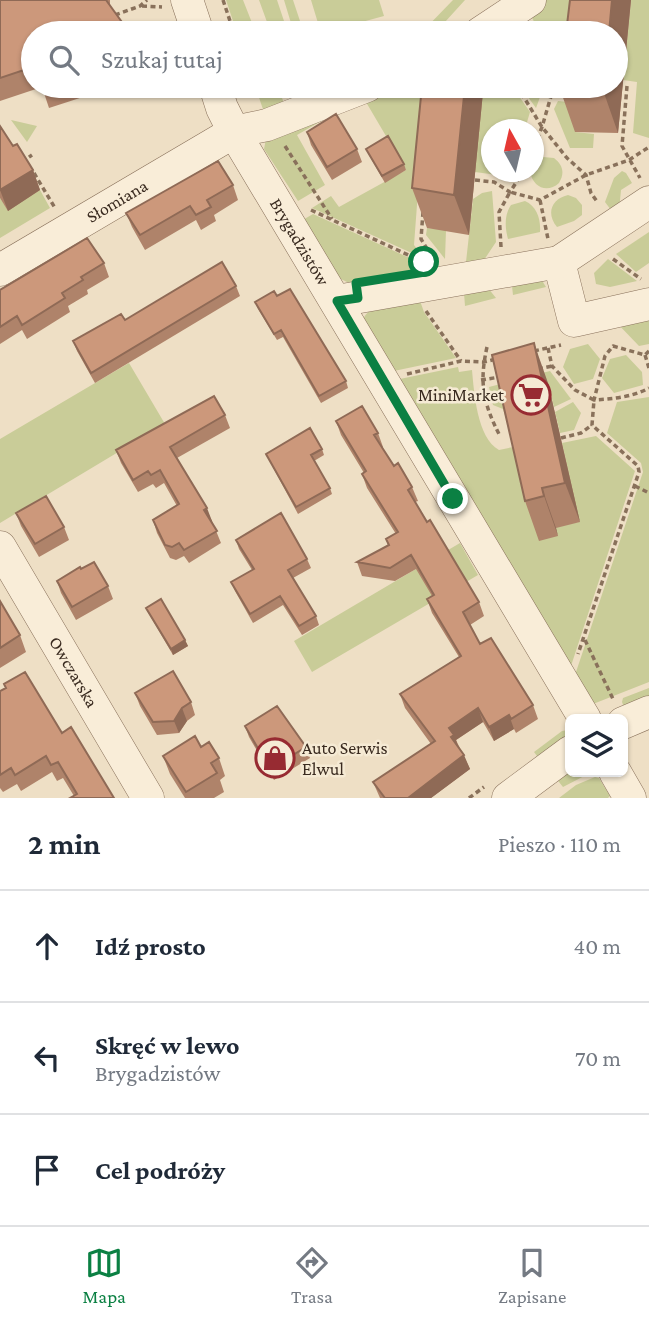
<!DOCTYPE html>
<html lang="pl">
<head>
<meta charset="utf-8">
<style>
	:root { --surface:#fff; --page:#f2f2f3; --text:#1f2937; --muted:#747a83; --line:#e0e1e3; --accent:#0b8043 }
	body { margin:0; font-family:"Crimson Pro",serif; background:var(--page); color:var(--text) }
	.controls { position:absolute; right:21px; bottom:21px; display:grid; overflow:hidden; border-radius:10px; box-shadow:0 2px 5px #0004 }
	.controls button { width:63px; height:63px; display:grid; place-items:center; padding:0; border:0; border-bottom:2px solid var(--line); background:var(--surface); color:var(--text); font:35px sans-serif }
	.compass { position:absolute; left:481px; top:119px; width:63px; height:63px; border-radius:50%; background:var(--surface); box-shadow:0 2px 5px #0004; rotate:352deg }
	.stop { position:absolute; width:21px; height:21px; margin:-16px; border:5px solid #0b8043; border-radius:50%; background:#fff }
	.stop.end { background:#0b8043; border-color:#fff; box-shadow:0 2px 7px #0008 }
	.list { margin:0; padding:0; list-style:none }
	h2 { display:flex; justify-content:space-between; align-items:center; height:91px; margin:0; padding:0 28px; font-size:30px }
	h2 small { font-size:23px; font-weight:400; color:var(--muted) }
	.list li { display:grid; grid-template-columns:46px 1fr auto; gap:21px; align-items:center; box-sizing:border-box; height:112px; padding:0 28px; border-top:2px solid var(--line) }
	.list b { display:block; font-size:26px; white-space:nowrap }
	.list p { margin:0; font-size:23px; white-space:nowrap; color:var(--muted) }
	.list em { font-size:23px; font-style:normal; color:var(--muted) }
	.icon { flex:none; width:38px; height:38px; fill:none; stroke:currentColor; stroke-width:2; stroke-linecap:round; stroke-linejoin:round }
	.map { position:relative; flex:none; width:649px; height:798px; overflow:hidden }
	.search { position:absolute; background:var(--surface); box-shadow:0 2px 5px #0004; left:21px; right:21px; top:21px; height:77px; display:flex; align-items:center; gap:18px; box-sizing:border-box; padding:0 24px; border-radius:38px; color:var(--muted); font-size:26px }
	.sheet { height:427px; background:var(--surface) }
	nav { display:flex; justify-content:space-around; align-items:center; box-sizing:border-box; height:98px; border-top:2px solid var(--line); background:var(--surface); font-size:19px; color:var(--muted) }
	nav a { display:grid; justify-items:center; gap:4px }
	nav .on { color:var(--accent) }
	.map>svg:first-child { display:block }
	.green { fill:#c9cc98 }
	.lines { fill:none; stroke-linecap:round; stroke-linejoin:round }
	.minor-casing { stroke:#89715b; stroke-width:33 }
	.path { stroke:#89715b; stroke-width:3.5; stroke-dasharray:5 3.5; stroke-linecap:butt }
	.minor { stroke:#f9edd8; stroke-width:32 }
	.wall { fill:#af836a }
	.shaded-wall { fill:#8f6a56 }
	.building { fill:#cc987b; stroke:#8f6a56; stroke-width:2 }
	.route { stroke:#0b8043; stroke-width:9 }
	.labels { text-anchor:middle; stroke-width:5; stroke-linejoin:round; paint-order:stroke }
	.street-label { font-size:18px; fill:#392a1f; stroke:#f5ead4 }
	.poi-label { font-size:18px; fill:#392a1f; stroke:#f5ead4; text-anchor:end }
</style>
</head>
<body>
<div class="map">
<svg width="649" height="798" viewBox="0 0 649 798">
	<rect width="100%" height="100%" fill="#eedfc5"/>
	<path class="green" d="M 226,0 L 243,0 L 256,33 L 237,33 Z
		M 259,0 L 277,0 L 288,33 L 271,33 Z
		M 284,0 L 293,0 L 304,33 L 294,33 Z
		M 311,0 L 379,0 L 384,16 L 321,33 Z
		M 453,0 L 465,0 L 435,33 L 421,33 Z
		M 539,0 L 588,0 L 585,33 L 540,33 L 529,12 Z
		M 631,0 L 649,0 L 649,138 L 633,133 L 637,82 L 623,80 Z
		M 255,86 L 277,86 L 287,110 L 266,118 Z
		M 386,86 L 441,86 L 419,178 L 414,245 L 425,259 L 312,208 L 331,196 L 339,207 L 406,170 L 363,97 L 297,135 L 325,185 L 298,201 L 264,149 L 266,139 Z
		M 460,86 L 512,86 L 530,112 L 525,129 L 491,130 L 491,172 L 513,172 L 511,177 L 475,172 Z
		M 520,86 L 544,86 L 536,108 Z
		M 558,101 L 578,103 L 575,132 L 594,134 L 593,148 L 570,148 L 554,109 Z
		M 11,120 L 37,126 L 27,142 Z
		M 543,157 L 554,158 C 563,165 565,173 559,183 C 547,194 533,187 530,172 L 534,172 L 534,163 Z
		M 622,171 L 626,173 L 632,183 L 621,190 L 619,211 L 611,210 L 605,202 L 614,178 Z
		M 40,190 L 50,208 L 0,238 L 0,198 L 8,210 Z
		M 492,191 L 496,242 L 484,260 L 466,262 L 473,199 L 482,193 Z
		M 568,195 L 576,198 L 582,205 L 582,215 L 574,221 L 557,227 C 546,214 551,199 568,195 Z
		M 525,201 C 537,206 541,220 540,232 L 508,239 C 505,228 504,215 511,205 Z
		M 313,214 L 414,260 L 418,270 L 349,283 L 335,276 L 301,221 Z
		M 427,228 L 446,230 L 445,259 L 426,235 Z
		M 649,232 L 649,263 L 636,272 L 616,254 Z
		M 608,259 L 637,281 L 610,287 L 596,284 L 594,273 Z
		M 541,279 L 546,287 L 513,295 L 512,286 Z
		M 488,288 L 496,298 L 465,306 L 464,293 Z
		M 419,298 L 424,312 L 456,358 L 389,372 L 362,322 C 369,301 399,302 419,298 Z
		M 649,314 L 649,344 L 639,346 L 615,321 Z
		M 588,344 L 600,359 L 593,379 L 574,384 L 563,367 L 570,349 Z
		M 626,355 L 642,372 L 643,385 L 614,393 L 602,378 L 610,359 Z
		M 129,363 L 165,424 L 0,523 L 0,439 Z
		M 458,367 L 459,372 L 472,370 C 474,392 477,438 499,450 L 518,446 L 556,525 L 579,522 L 562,443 L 596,436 L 635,471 L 570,669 L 395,380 Z
		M 550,371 L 571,399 L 554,407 L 548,383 L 533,387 L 530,376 Z
		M 523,378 L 512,421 L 507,422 L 503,409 L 493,405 L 489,387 Z
		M 649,397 L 649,682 L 593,704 L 575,675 L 643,472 L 641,463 L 607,433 L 617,402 Z
		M 573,402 L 581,413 L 574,430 L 560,433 L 555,412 Z
		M 460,543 L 478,575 L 312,672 L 294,641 Z
		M 649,688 L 649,700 L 625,710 L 622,702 L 623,698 Z
		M 568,730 L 565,738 L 540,760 L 534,752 L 562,731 Z
		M 570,768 L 570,772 L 592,772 L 563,787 L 555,777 Z
		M 595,777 L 599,778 L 610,796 L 608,798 L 559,798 L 576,785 Z"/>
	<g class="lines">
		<g class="minor-casing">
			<g id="minor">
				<path d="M 187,0 L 198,33"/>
				<path d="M 480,33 L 530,0"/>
				<path id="s1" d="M 215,86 L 222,108 L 234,132 L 585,719"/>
				<path d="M 559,262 L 574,321 L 649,304"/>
				<path id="s2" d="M 0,270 L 234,132 L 267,125 L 367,86"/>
				<path d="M 337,301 L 559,262 L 649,202"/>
				<path id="s3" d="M 0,547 L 148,798"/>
				<path d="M 623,723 L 649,712"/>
				<path d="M 615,772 L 630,798"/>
				<path d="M 508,798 L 570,752"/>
			</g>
		</g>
		<path class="path" d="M 223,0 L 234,33
			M 142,6 L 162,7
			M 115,15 L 140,6 L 147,0
			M 101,86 L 108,90
			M 251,86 L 255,97
			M 517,86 L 542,127 L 567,158 L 586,175 L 591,193 L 598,203
			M 627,86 L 622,146 L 640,178
			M 285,146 L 332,219
			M 534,147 L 542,127 L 554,86
			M 22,162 L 32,155
			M 34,173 L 55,208
			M 475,180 L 494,182 L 510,192 L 523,172
			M 540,200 L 548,239
			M 311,210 L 419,260
			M 423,212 L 421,239 L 432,257
			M 501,247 L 499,212 L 510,192 L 540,200 L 586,175 L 629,160 L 649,147
			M 613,259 L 641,279
			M 426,311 L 461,361
			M 487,347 C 479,383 483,403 500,436
			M 548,348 L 552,366 L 575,390 L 594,400 L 592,425 L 638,466 L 639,472 L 578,654
			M 534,351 L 561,345
			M 649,351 L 645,355 L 613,346 L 605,356 L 594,400 C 612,399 633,397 649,388
			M 645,355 L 649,368
			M 538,369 L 552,366
			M 407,374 L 461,361 L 484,362 L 496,359
			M 481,380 L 500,377
			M 561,438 L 581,433 L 592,425
			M 635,486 L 649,493
			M 585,640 L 613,699
			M 469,798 L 484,787"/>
		<use href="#minor" class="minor"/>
	</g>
	<path class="wall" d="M 0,0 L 110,0 L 110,6 L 124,25 L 127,33 L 33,33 L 33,86 L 84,86 L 86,96 L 49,108 L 42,87 L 0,101 Z
		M 570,0 L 631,0 L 618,133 L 575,132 L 561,92 Z
		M 422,86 L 481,86 L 483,92 L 469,235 L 427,228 L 412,188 Z
		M 0,126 L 13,146 L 33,170 L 40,190 L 8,211 L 0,198 Z
		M 307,132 L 357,149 L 362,162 L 332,180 L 311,145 Z
		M 366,149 L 404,164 L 406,170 L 385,183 L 369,155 Z
		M 233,185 L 238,200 L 214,215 L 216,221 L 201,230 L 196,220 L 145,250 L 132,227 L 126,213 Z
		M 104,263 L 109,277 L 87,290 L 88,294 L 68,306 L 70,312 L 27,339 L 22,330 L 0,344 L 0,290 Z
		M 236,286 L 240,296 L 95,383 L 77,351 L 73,341 L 125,320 Z
		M 277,296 L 346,381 L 348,388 L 321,403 L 283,337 L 277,340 L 258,309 L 255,302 Z
		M 548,383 L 580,522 L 556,528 L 558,536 L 539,541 L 525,501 Z
		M 225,415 L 230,428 L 177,458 L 212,521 L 221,543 L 189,563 L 184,556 L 176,560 L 170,558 L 157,533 L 153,520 L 177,506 L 164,483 L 156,488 L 153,484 L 138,492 L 121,463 L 116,450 Z
		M 336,421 L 378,433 L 383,447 L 382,447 L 394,466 L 412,487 L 418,501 L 415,502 L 479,602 L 484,616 L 470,625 L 480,644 L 533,705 L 538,719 L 516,733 L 514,729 L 494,741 L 483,722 L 456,740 L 470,769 L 431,798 L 380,798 L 373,782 L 431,744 L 405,708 L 400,694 L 459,657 L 432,613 L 427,599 L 432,596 L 416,569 L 395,581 L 362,576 L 357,562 L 388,545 L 386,539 L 396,534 L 367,488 L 362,474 L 364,473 L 341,435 Z
		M 322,449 L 324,455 L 314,461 L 330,488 L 332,494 L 298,514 L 269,460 L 266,454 Z
		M 16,513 L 64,527 L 69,540 L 39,557 L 21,526 Z
		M 236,540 L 307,559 L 311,568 L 293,578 L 316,616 L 319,625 L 302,635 L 283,605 L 253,623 L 235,591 L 231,582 L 252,570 L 239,549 Z
		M 81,569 L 108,586 L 113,599 L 76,620 L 61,593 L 57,581 Z
		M 0,601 L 20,635 L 26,652 L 0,668 Z
		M 146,608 L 185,640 L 188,646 L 173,655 L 149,614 Z
		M 0,691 L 62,733 L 114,798 L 74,796 L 63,778 L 57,781 L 52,772 L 21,791 L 17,784 L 3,792 L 0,788 Z
		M 135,693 L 191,702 L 195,715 L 187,721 L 179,733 L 157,735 L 140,706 Z
		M 245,726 L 306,747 L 310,758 L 274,780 L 249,737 Z
		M 201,747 L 219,758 L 225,776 L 220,780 L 224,792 L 214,798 L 185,798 L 170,774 L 163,756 Z"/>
	<path class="shaded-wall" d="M 612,0 L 631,0 L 618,133 L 604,93 L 604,86 L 616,86 L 616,33 L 609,33 Z
		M 465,86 L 481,86 L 483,92 L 469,235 L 454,195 Z
		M 33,170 L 40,190 L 8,211 L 0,190 Z
		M 534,343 L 548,383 L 580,522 L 565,483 Z
		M 542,488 L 556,528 L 558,536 L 544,496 Z
		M 207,508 L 212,521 L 209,523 L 204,510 Z
		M 185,640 L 188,646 L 173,655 L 171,649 Z
		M 182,708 L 187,721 L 179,733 L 174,721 Z
		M 478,708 L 483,722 L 456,740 L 459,749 L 456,751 L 449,728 Z
		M 509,715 L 514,729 L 494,741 L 489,727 Z
		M 464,755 L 470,769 L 431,798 L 408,798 Z"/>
	<path class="building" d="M 0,0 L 106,0 L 124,25 L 99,33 L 33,33 L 33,67 L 0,78 Z
		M 570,0 L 612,0 L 609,33 L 566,33 Z
		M 422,86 L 465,86 L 454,195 L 412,188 Z
		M 561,86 L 604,86 L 604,93 L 561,92 Z
		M 336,114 L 357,149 L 327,167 L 307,132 Z
		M 0,126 L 13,146 L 17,144 L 33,170 L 0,190 Z
		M 388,136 L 404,164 L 382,176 L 366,149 Z
		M 218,161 L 233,185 L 207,200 L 211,207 L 196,215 L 190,206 L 140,235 L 126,213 Z
		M 87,238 L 104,263 L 81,277 L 83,280 L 62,293 L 65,298 L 22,325 L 17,316 L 0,327 L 0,290 Z
		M 222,262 L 236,286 L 91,373 L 73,341 L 121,314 L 125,320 Z
		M 290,289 L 346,381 L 319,396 L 281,330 L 274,334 L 255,302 L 274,291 L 277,296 Z
		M 534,343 L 565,483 L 542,488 L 544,496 L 525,501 L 492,355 Z
		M 214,396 L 225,415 L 170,447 L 207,508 L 204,510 L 217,531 L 184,550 L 179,543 L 172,547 L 165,545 L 153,520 L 179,504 L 160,470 L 151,475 L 148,471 L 133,480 L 116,450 Z
		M 362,406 L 378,433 L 374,435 L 394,466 L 398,463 L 412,487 L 408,490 L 427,522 L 430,520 L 479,602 L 463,612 L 480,644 L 491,638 L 533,705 L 511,719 L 509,715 L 489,727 L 478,708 L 449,728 L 454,735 L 451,737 L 464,755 L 408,798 L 385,798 L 373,782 L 435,741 L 400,694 L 461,656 L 427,599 L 434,595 L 411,555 L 390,568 L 357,562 L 389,545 L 386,539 L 398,532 L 362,474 L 366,471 L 336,421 Z
		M 310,428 L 322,449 L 311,455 L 330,488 L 296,507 L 266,454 Z
		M 46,496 L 64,527 L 35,544 L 16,513 Z
		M 281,513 L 307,559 L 288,570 L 316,616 L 299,626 L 280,596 L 250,614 L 231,582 L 254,569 L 236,540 Z
		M 94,562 L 108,586 L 72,607 L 57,581 L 80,567 L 81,569 Z
		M 161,599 L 185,640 L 171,649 L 146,608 Z
		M 0,601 L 20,635 L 0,648 Z
		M 173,671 L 191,702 L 182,708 L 174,721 L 153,722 L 135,693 Z
		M 25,672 L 62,733 L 71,727 L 114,798 L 70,798 L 77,794 L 58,762 L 51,765 L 46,756 L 15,775 L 11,768 L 0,775 L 0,691 L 6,688 L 4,684 Z
		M 277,706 L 306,747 L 270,769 L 245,726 Z
		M 195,736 L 201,747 L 209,742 L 219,758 L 211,763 L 217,773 L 186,792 L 163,756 Z"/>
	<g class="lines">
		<path class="route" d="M 424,262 L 425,272 L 356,283 L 358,298 L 337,301 L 453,499"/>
	</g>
	<defs>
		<g id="supermarket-ring" transform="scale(2.0125)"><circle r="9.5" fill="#f5ead4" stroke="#972b32" stroke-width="1.5"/><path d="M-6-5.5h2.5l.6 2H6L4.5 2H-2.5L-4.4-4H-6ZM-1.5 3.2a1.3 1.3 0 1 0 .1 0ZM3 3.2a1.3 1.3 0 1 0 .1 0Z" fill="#972b32"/></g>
		<g id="shop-ring" transform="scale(2.0125)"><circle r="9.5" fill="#f5ead4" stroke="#972b32" stroke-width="1.5"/><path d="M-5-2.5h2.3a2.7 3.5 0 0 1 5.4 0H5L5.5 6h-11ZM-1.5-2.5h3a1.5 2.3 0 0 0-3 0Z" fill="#972b32"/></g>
	</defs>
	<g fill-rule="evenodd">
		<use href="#supermarket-ring" x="531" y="395"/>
		<use href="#shop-ring" x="275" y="758"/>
	</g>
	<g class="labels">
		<g class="street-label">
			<text dy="6" stroke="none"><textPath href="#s2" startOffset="136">Słomiana</textPath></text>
			<text dy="6" stroke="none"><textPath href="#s1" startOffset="178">Brygadzistów</textPath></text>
			<text dy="6" stroke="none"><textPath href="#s3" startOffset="145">Owczarska</textPath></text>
		</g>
		<g class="poi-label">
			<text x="504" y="401">MiniMarket</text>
			<text x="302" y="754" text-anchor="start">Auto Serwis<tspan x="302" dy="21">Elwul</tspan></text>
		</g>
	</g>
</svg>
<div class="controls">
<button><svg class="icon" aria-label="layers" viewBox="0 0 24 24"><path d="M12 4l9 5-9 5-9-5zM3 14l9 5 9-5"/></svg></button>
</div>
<svg class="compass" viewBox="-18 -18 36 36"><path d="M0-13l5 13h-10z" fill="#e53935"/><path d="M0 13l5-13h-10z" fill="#747a83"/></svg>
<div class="stop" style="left:424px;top:262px"></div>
<div class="stop end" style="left:453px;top:499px"></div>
<div class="search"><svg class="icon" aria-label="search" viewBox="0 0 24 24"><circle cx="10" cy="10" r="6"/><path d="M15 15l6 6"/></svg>Szukaj tutaj</div>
</div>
<section class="sheet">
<h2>2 min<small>Pieszo · 110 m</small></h2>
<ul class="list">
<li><svg class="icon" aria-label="ahead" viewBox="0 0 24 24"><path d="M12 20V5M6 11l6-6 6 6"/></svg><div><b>Idź prosto</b></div><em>40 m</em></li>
<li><svg class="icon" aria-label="left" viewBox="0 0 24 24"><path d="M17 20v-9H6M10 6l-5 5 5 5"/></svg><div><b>Skręć w lewo</b><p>Brygadzistów</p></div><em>70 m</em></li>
<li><svg class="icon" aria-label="arrive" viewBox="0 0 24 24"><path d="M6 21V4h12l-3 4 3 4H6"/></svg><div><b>Cel podróży</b></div></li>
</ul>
</section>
<nav>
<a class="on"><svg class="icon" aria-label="map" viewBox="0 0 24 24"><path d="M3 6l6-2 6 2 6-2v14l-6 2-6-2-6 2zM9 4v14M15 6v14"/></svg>Mapa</a>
<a><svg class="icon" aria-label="directions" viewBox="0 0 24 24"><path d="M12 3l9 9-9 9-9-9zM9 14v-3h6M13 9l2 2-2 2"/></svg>Trasa</a>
<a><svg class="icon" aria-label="saved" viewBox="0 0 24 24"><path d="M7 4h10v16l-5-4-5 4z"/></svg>Zapisane</a>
</nav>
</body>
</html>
